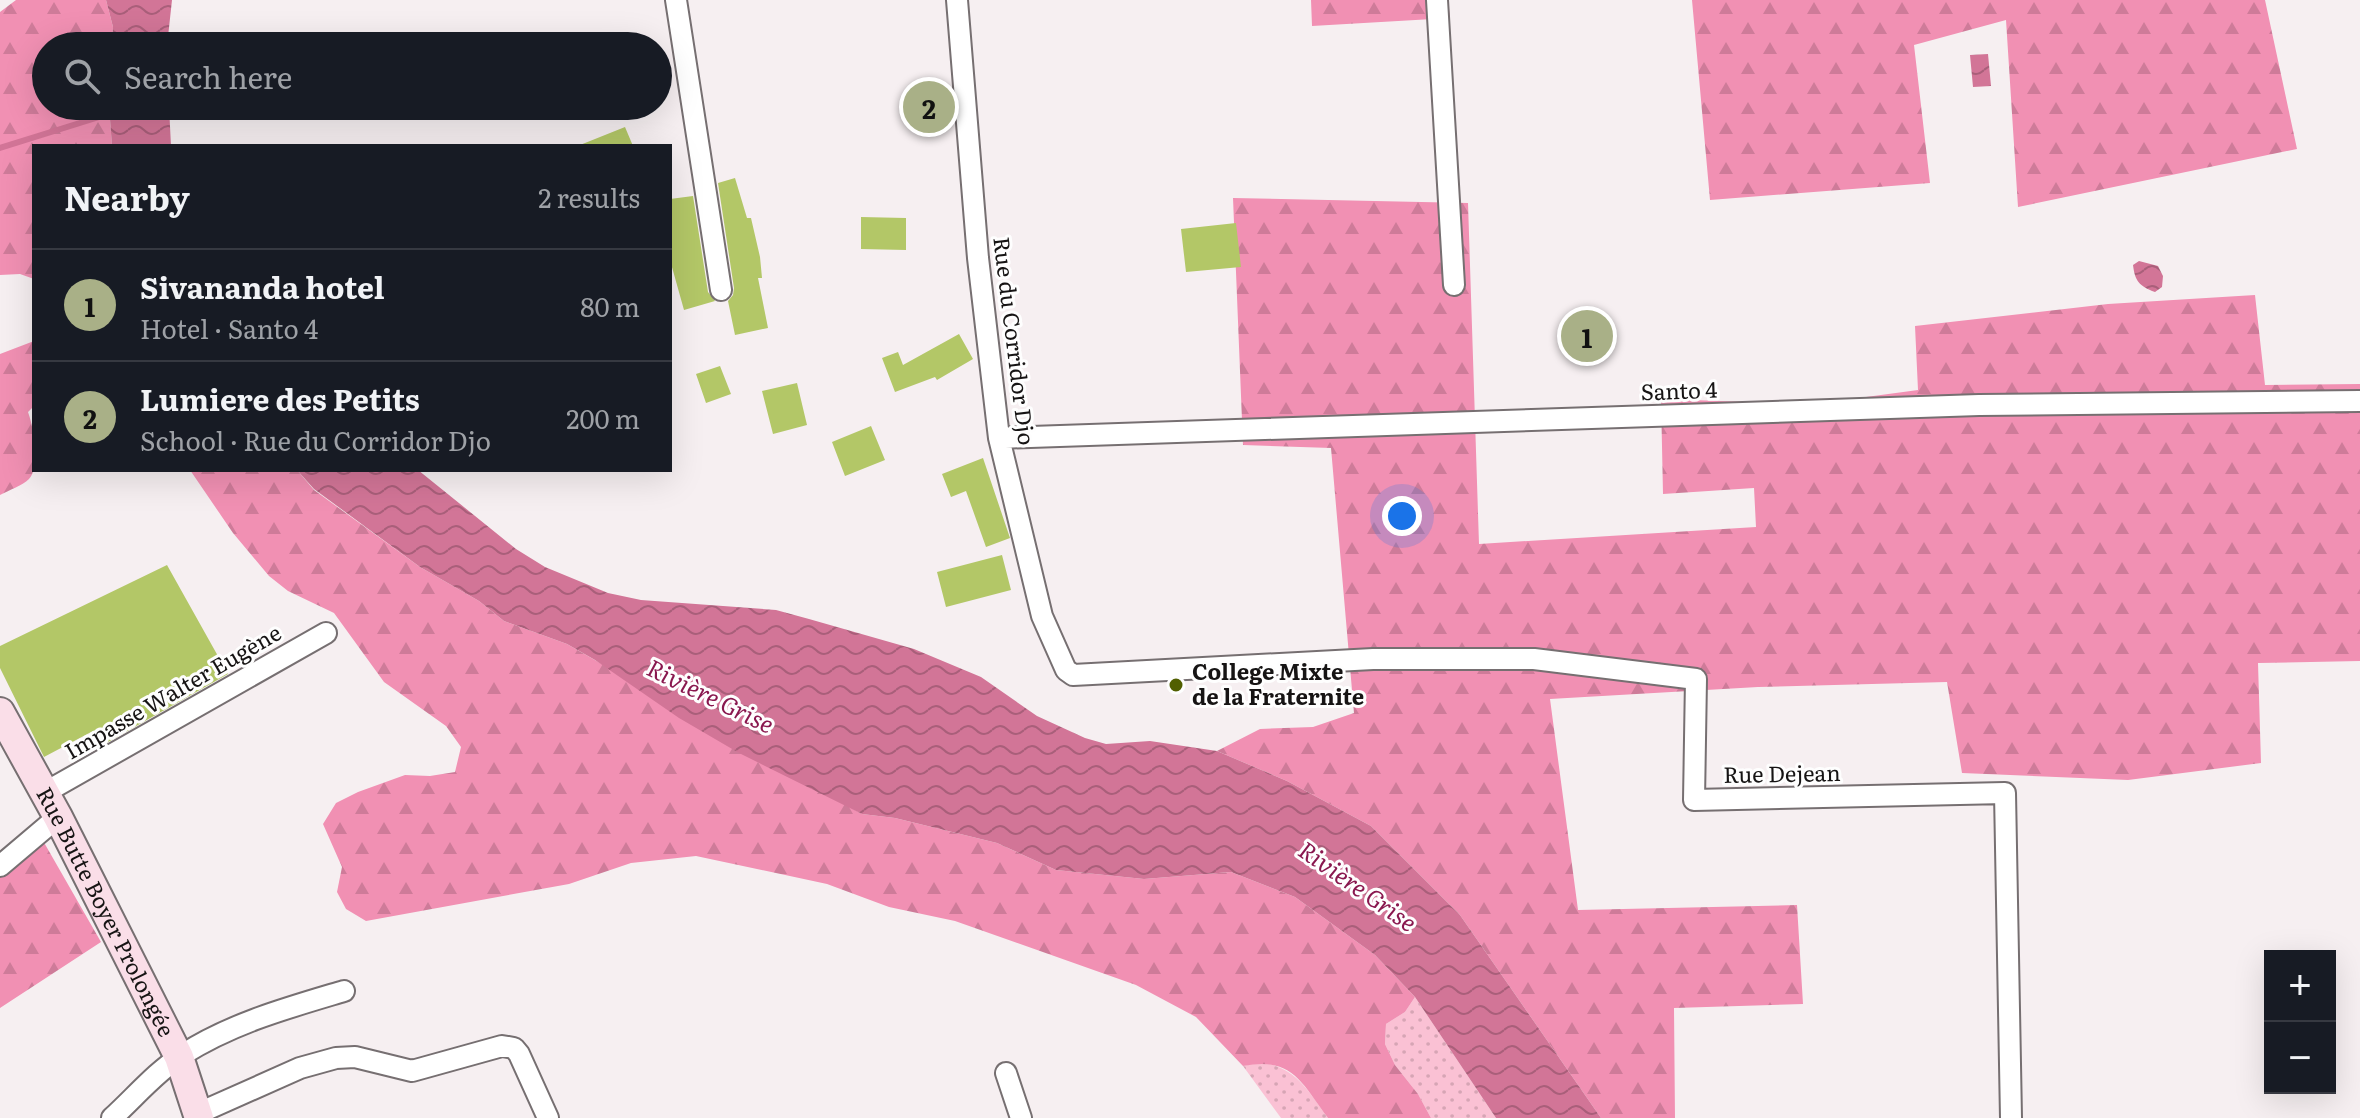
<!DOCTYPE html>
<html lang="en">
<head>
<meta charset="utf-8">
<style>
	:root { --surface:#171b24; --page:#20242c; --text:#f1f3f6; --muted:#9ea1a6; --line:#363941; --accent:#a9b087 }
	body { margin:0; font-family:Literata,serif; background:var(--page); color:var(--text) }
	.controls { position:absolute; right:24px; bottom:24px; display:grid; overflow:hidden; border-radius:0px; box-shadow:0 8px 32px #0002 }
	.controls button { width:72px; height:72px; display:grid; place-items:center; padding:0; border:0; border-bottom:2px solid var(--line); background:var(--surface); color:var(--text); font:40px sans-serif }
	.you { position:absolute; left:1402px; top:516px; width:28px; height:28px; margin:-20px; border:6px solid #fff; border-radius:50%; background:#1a73e8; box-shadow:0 0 0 12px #1a73e833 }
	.badge { display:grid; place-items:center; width:52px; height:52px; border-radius:50%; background:var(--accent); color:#111; font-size:26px; font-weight:700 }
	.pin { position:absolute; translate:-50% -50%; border:4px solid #fff; box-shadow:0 2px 8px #0006 }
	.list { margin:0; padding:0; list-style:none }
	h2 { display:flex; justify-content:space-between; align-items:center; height:104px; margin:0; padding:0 32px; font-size:34px }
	h2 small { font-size:26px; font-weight:400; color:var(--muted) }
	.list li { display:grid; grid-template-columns:52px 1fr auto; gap:24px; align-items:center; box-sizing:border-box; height:112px; padding:0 32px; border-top:2px solid var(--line) }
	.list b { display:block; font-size:30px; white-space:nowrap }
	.list p { margin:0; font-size:26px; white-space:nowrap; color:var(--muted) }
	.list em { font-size:26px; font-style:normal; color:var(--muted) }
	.icon { flex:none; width:44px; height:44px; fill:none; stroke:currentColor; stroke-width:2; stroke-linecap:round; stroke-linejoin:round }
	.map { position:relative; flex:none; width:2360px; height:1118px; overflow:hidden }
	.search { position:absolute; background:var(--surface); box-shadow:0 8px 32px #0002; left:32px; top:32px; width:640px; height:88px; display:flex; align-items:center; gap:20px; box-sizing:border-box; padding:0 28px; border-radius:44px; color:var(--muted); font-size:30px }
	.panel { position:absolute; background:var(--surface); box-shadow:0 8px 32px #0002; left:32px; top:144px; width:640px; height:328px; border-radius:0px }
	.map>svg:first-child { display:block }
	.grass { fill:url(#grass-dots) }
	.forest { fill:url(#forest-firs) }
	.water { fill:url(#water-waves) }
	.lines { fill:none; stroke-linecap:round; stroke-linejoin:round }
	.stream { stroke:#d27597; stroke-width:6 }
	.building { fill:#b3c767 }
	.street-casing { stroke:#766f71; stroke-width:24 }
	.secondary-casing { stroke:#766f71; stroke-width:32 }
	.street { stroke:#fff; stroke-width:20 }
	.secondary { stroke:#fadee8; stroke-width:28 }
	.poi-dot { fill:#515f00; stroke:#fefefe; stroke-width:3 }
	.labels { text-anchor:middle; stroke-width:6; stroke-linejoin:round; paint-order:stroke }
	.street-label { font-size:22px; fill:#161414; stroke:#fefefe }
	.poi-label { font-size:22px; font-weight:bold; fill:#161414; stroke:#fefefe; text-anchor:start }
	.water-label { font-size:24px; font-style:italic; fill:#89184f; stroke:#fefefe }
</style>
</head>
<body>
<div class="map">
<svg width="2360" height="1118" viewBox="0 0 2360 1118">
	<defs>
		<pattern id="grass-dots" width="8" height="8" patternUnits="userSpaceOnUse" patternTransform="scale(2)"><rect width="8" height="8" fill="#fac1d4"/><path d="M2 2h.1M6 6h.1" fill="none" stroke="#d6a5b5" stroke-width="1.8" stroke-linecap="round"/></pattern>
		<pattern id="forest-firs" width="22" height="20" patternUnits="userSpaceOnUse" patternTransform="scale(2)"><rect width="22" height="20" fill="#f190b3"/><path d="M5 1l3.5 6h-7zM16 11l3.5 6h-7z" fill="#ce7b99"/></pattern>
		<pattern id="water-waves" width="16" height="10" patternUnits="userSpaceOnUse" patternTransform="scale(2)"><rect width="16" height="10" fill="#d27597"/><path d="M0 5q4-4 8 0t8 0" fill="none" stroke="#a95f7a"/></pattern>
	</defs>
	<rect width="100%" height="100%" fill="#f6eff1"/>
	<path class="grass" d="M 1415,997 L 1496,1118 L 1431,1118 L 1418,1094 L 1395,1065 L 1385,1044 L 1386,1024 L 1405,1012 Z
		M 1262,1062 C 1298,1069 1308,1091 1328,1118 L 1281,1118 L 1243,1066 Z"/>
	<path class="forest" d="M 16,0 L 106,0 L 113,27 L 112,46 L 46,46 L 46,106 L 109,106 L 112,146 L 34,146 L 34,279 L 20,274 L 0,275 L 0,12 Z
		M 1311,0 L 1448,0 L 1450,18 L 1312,26 Z
		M 1692,0 L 2265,0 L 2297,149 L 2018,207 L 2006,20 L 1914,45 L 1930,183 L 1710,200 Z
		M 1233,198 L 1468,203 L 1479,544 L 1756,527 L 1754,488 L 1663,494 L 1661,399 L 1814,404 L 1918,390 L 1915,326 L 2108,304 L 2255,295 L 2265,385 L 2360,384 L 2360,661 L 2258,663 L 2261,763 L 2128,780 L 1962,773 L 1947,682 L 1758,687 L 1550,699 L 1578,910 L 1797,905 L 1803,1004 L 1674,1008 L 1675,1118 L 1601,1118 L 1460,915 L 1371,826 L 1287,781 L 1217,751 L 1260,729 L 1313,727 L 1354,713 L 1331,448 L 1243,445 Z
		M 34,341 L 34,406 L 28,412 C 34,428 40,468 29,479 C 22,486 9,490 0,495 L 0,354 Z
		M 190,470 L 297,470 L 314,490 L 420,567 L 479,601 L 504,621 L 567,644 L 862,814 L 895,818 L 997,843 L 1056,870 L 1144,879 L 1231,872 L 1295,897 L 1375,955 L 1415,997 L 1405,1012 L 1386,1024 L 1385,1044 L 1395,1065 L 1418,1094 L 1431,1118 L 1328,1118 C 1302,1083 1292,1056 1243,1066 L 1196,1017 L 1136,985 L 955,921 L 889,907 L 827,884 L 696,856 L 631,863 L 569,884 L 366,921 L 346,909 L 337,892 L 342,867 L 323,824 L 336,803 L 358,792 L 405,775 L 430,776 L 455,772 L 461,747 L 446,726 L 384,682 L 334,613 L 288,591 L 269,576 L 233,533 Z
		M 42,839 L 101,942 L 0,1008 L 0,864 Z"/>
	<path class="water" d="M 106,0 L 172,0 L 167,46 L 112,46 L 113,27 Z
		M 1988,54 L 1991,86 L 1973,87 L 1970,55 Z
		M 109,106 L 169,106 L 171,146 L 112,146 Z
		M 2139,261 L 2158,266 L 2163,276 L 2162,287 L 2155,292 C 2139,286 2135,281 2133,265 Z
		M 297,470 L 418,470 L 516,549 L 545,567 L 608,593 L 641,600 L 776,610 L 809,619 L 914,649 L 981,677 L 1037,716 L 1085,738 L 1106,744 L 1150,741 L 1217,751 L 1287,781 L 1371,826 L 1460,915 L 1601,1118 L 1496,1118 L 1415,997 L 1375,955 L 1295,897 L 1231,872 L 1144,879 L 1056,870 L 997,843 L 895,818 L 862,814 L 739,753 L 679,718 L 595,660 L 567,644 L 504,621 L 479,601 L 420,567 L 314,489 Z"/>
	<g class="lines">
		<path class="stream" d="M 0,148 L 115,112"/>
	</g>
	<path class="building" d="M 625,127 L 633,146 L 580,146 L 580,145 Z
		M 735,178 L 747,218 L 751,218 L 760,257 L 762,278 L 758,278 L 768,328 L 735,335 L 728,301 L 733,295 L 734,288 L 718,183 Z
		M 693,196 L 708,292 L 715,301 L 684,310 L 670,260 L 670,199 Z
		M 861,217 L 906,218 L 906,250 L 861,249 Z
		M 1236,223 L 1241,267 L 1186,272 L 1181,229 Z
		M 959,334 L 973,359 L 937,380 L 935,377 L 895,392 L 882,358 L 898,352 L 903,365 Z
		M 720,366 L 731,394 L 706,403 L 696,374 Z
		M 797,383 L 807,425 L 773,434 L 762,391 Z
		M 871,426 L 885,460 L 845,476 L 832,442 Z
		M 983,458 L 1010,538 L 986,547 L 966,491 L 951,497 L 942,474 Z
		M 1002,555 L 1011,590 L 946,607 L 937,572 Z
		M 167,565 L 228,674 L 101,746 L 93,731 L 44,757 L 0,668 L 0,646 Z"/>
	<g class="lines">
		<g class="street-casing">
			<path id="street" d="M 676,0 L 721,290
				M 957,0 L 978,258 L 999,438 L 1042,616 L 1066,670 L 1073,675 L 1373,659 L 1534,659 L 1696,679 L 1694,800 L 2005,793 L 2011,1118
				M 1437,0 L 1454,285
				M 999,438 L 1979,405 L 2360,401
				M 44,793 L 326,633
				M 0,866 L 58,817
				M 1006,1073 L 1021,1118
				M 199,1113 L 300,1068 L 336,1058 L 355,1057 L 412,1071 L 502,1046 L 514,1048 L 519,1054 L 548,1118
				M 112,1118 C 134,1098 156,1072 182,1055 C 232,1023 287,1008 344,991"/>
		</g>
		<g class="secondary-casing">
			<g id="secondary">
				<path id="s1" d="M 0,712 L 58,817 L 179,1057 L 199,1118"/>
			</g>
		</g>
		<use href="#street" class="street"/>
		<use href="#secondary" class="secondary"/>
	</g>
	<circle class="poi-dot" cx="1176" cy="685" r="8"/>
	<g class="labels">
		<g class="street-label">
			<text transform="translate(1014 341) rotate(83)" y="8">Rue du Corridor Djo</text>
			<text transform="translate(1679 391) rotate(-2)" y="8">Santo 4</text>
			<text transform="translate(173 692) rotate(-30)" y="8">Impasse Walter Eugène</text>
			<text transform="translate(1782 774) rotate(-1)" y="8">Rue Dejean</text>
			<text dy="8" stroke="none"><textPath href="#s1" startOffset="226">Rue Butte Boyer Prolongée</textPath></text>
		</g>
		<g class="poi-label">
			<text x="1192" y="680">College Mixte<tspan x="1192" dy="25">de la Fraternite</tspan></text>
		</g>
		<g class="water-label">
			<text transform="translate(710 697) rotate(26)" y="8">Rivière Grise</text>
			<text transform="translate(1357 887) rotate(35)" y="8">Rivière Grise</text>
		</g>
	</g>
</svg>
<div class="controls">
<button>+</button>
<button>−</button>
</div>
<div class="you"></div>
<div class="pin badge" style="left:1587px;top:336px">1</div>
<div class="pin badge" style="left:929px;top:107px">2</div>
<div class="search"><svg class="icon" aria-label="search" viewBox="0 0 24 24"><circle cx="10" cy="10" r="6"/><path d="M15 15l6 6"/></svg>Search here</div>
<section class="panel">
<h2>Nearby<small>2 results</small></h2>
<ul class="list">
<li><span class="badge">1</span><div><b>Sivananda hotel</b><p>Hotel · Santo 4</p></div><em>80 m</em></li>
<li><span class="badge">2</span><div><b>Lumiere des Petits</b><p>School · Rue du Corridor Djo</p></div><em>200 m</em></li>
</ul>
</section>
</div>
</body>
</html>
